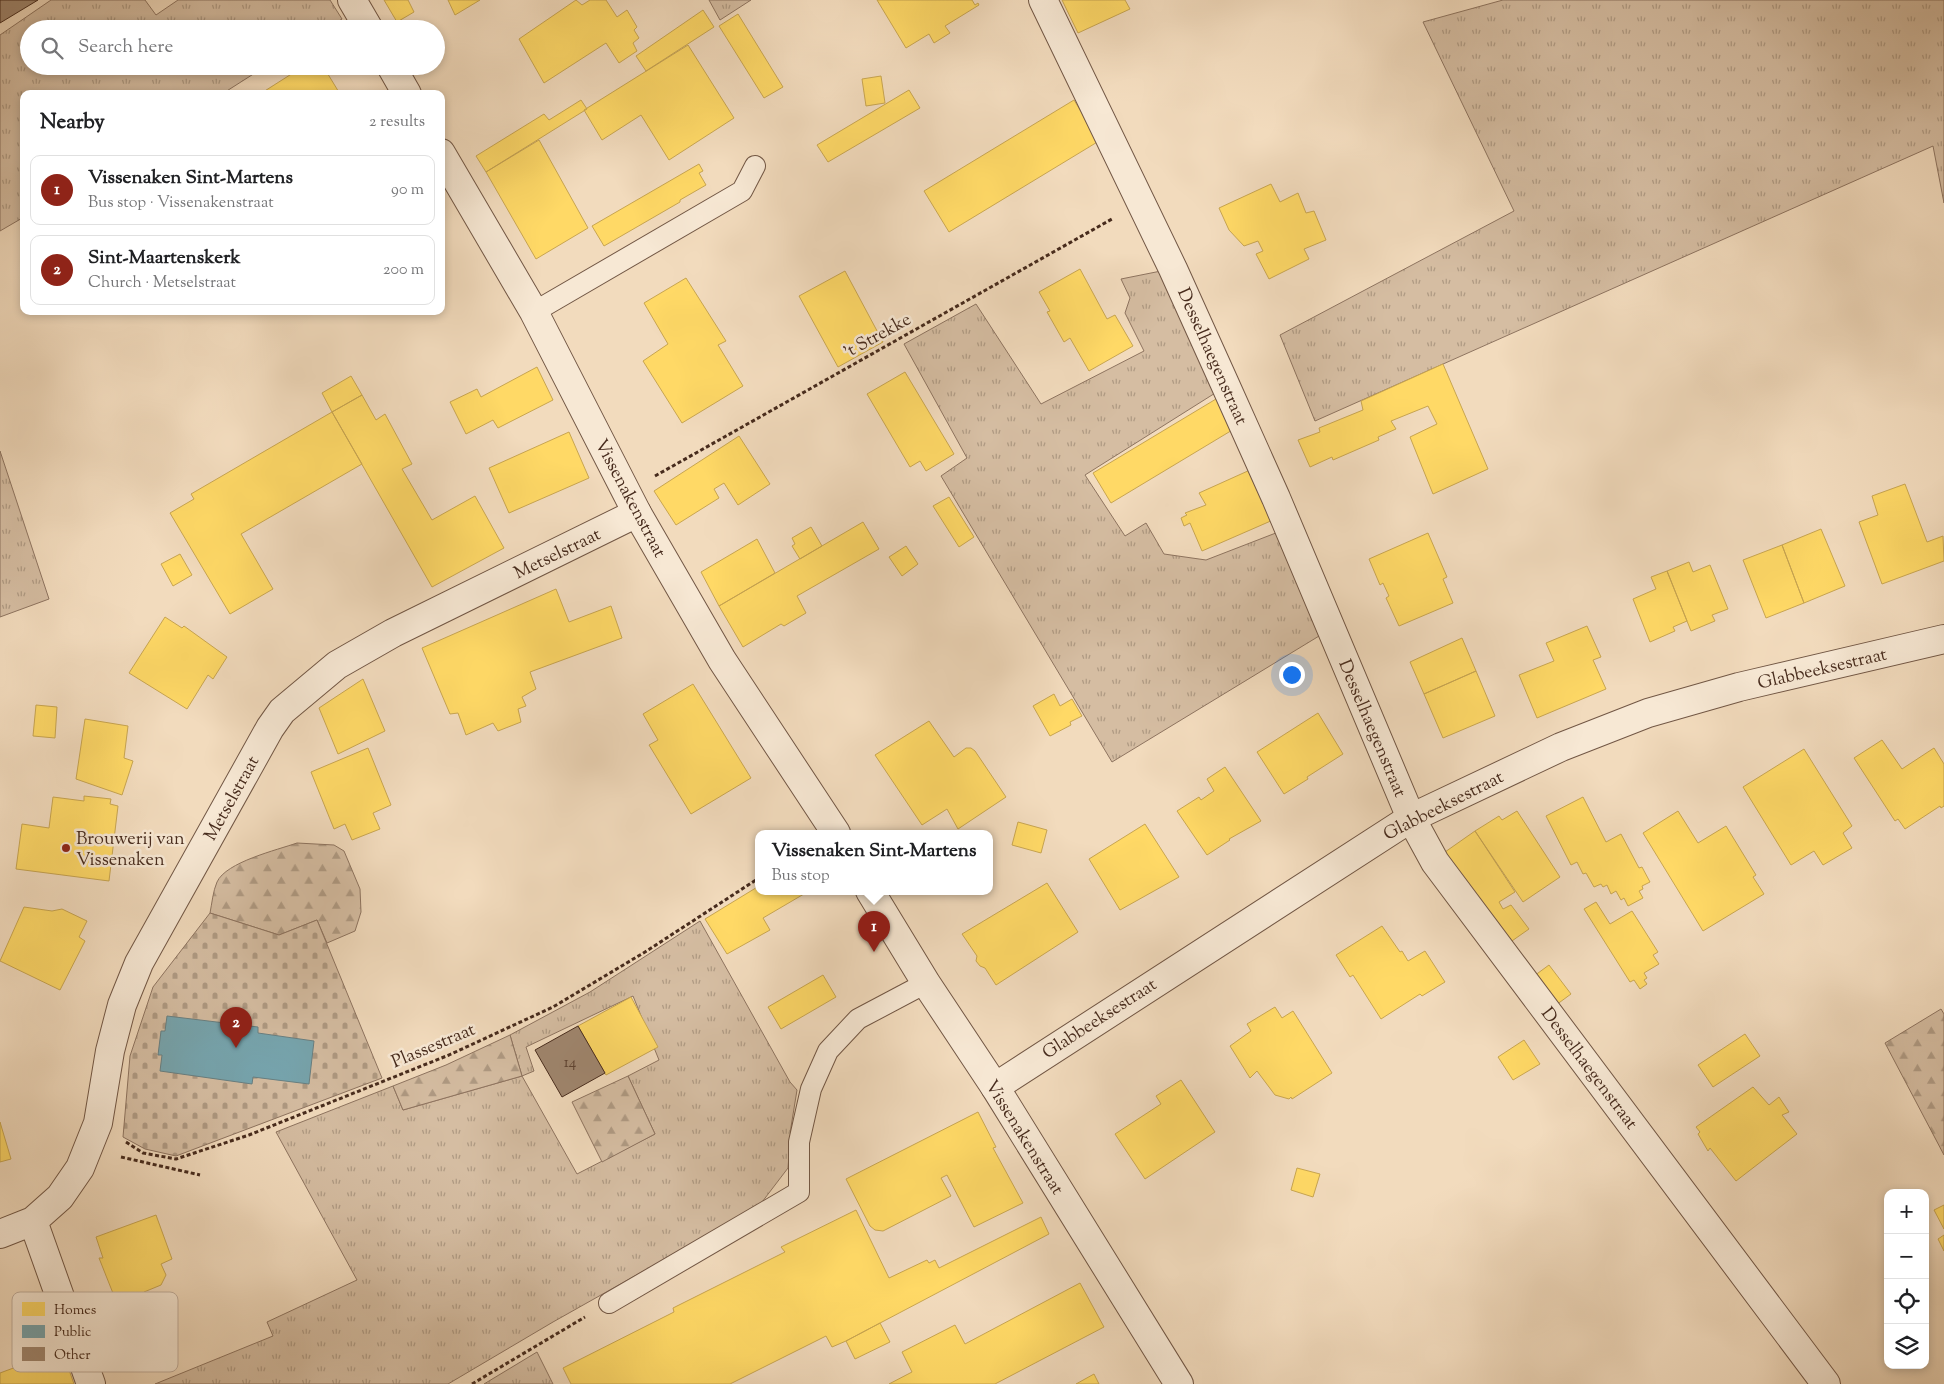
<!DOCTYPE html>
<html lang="en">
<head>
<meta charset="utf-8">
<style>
	:root { --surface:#fff; --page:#f2f2f2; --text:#202124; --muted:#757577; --line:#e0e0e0; --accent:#8f2418 }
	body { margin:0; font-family:"Sorts Mill Goudy",serif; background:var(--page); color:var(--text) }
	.controls { position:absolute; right:15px; bottom:15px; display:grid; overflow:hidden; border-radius:10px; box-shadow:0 2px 8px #0003 }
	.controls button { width:45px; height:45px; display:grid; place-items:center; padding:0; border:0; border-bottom:1px solid var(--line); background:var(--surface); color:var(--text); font:25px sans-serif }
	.you { position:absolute; left:1291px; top:674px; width:18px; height:18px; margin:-12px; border:4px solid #fff; border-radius:50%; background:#1a73e8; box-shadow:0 0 0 8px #1a73e833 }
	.badge { display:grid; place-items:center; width:32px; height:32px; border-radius:50%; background:var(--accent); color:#fff; font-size:16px; font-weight:700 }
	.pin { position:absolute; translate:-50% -41px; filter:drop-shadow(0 1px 2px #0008) }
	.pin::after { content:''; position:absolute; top:26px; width:18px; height:15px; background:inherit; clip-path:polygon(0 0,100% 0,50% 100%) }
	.popup { position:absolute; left:755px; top:830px; width:238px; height:65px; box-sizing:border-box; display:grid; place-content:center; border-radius:10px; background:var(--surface); filter:drop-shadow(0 1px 4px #0005); font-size:16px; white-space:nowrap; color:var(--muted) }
	.popup b { font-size:19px; color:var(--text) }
	.popup::after { content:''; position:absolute; left:50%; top:100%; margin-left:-10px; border:10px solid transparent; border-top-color:var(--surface) }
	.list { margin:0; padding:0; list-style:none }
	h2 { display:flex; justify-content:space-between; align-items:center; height:65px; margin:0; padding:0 20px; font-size:21px }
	h2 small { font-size:16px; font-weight:400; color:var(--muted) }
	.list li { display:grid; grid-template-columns:32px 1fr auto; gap:15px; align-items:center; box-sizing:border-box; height:70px; margin:0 10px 10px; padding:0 10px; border:1px solid var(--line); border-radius:10px }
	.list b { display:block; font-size:19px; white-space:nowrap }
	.list p { margin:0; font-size:16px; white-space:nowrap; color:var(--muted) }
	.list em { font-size:16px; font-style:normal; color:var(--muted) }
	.icon { flex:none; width:28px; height:28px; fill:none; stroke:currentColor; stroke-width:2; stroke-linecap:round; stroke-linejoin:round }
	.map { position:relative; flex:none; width:1944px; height:1384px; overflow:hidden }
	.search { position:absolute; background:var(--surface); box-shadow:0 2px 8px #0003; left:20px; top:20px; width:425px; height:55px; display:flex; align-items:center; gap:12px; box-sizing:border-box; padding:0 18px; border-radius:28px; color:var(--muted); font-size:19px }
	.panel { position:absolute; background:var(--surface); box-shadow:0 2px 8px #0003; left:20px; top:90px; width:425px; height:225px; border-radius:10px }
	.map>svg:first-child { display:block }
	.grass { fill:url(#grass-tufts); stroke:#8e7460; fill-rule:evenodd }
	.forest { fill:url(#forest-firs); stroke:#8e7460 }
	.cemetery { fill:url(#cemetery-stones); stroke:#8e7460 }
	.homes { fill:#ffd966; stroke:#c8a550 }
	.public { fill:#76a5af; stroke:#688083 }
	.building { fill:#a08770; stroke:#472b1d }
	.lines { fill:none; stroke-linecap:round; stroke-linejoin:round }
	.service-casing { stroke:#725745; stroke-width:22 }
	.minor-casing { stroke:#725745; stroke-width:30 }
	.tertiary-casing { stroke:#725745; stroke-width:30 }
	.path { stroke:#472b1d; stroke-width:3; stroke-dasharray:4 2.5; stroke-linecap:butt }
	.service { stroke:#f7e8d4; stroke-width:20 }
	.minor { stroke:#f7e8d4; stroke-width:28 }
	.tertiary { stroke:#f7e8d4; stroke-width:28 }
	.poi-dot { fill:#8f2418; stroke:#f7e8d4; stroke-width:2 }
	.labels { text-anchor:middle; stroke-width:5; stroke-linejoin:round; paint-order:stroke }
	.number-label { font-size:15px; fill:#5d4232 }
	.street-label { font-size:18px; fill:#472b1d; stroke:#f7e8d4 }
	.poi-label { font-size:18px; fill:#472b1d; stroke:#f7e8d4; text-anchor:start }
	.key { fill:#f7e8d4; stroke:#c2af9d; stroke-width:1 }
	.key-label { font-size:14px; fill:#472b1d }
</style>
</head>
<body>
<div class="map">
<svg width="1944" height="1384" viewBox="0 0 1944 1384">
	<defs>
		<pattern id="grass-tufts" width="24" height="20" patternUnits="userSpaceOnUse" patternTransform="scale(1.25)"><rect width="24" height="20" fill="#d5bda2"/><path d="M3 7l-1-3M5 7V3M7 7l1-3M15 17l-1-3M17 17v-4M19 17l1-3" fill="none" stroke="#af9a83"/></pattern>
		<pattern id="forest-firs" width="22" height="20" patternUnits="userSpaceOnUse" patternTransform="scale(1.25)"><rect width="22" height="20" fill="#d5bda2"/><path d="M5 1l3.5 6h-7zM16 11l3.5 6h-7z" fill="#af9a83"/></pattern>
		<pattern id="cemetery-stones" width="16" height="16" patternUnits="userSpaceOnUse" patternTransform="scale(1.25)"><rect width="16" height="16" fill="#d5bda2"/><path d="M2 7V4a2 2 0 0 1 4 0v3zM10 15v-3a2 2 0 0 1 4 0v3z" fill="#af9a83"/></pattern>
	</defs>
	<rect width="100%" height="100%" fill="#f2dbbd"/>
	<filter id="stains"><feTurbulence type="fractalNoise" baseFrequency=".004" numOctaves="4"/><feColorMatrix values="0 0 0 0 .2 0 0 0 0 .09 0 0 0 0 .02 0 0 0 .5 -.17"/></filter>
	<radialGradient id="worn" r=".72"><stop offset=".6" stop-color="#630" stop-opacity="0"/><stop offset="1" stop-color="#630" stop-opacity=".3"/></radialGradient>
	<path class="grass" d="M 51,0 L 145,0 L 156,15 L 178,0 L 330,0 L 342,19 L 327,29 L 29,29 L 29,66 L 266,66 L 222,94 L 24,94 L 24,217 L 0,231 L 0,35 Z
		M 709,0 L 751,0 L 720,20 Z
		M 1503,0 L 1944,0 L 1944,203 L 1933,146 L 1315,421 L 1280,335 L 1514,211 L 1423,22 Z
		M 1161,271 L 1220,390 L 1085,475 L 1125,536 L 1146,523 L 1164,554 L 1206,560 L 1281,531 L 1324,633 L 1112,762 L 941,476 L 967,458 L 904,344 L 976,304 L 1041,404 L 1144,351 L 1125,313 L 1130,298 L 1121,279 Z
		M 0,451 L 49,599 L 0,617 Z
		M 700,921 L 790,1082 L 797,1090 L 791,1127 L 788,1168 L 759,1206 L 553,1322 L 448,1384 L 155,1384 L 273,1336 L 267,1322 L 357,1280 L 276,1132 L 393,1086 L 403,1110 L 522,1076 L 510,1035 L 590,992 ZM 633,996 L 659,1060 L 628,1076 L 655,1134 L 577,1174 L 522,1076 L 534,1071 L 526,1047 Z
		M 537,1352 L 553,1384 L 484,1384 Z"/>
	<path class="forest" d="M 297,843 L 334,845 L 344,851 L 360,889 L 361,912 L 355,931 L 327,943 L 317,920 L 279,935 L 210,913 C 212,903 213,891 217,882 C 226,862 277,850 297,843 Z
		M 1941,1009 L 1944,1014 L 1944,1155 L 1885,1043 Z
		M 510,1035 L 522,1076 L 403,1110 L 393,1086 L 446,1065 Z
		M 628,1076 L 655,1134 L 602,1162 L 572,1102 Z"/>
	<path class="cemetery" d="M 210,913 L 279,935 L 317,920 L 382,1078 L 176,1156 L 145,1149 L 123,1137 L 130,1056 L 153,987 Z"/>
	<path class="homes" d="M 384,0 L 408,0 L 414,12 L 397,22 Z
		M 448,0 L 480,0 L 455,15 Z
		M 576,0 L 582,5 L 590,0 L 606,0 L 617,17 L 627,10 L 637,27 L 634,30 L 639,38 L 633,43 L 637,51 L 619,63 L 606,43 L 544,83 L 519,39 Z
		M 877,0 L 972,0 L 975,5 L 978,3 L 979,5 L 945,26 L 950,33 L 934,43 L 929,34 L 906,48 Z
		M 1062,0 L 1125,0 L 1130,9 L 1078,33 Z
		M 703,10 L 714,27 L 646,71 L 636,56 Z
		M 738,14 L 783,87 L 764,98 L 719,26 Z
		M 688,45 L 734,118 L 669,160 L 641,115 L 602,140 L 584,110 Z
		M 304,66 L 323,66 L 340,94 L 260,94 Z
		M 881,76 L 885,103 L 866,106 L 862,79 Z
		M 909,90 L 920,108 L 828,162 L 817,145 Z
		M 581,100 L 587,109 L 486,172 L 476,156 L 544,114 L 549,120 Z
		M 1074,100 L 1099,141 L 949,232 L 924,191 Z
		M 539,140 L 588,228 L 536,259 L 486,172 Z
		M 699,164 L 703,171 L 699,173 L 706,185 L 680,200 L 680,202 L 604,246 L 592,226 Z
		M 1271,184 L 1280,202 L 1298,193 L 1306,213 L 1314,211 L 1326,240 L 1304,249 L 1309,259 L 1269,279 L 1256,254 L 1263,251 L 1258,241 L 1244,246 L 1229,230 L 1219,208 Z
		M 1080,269 L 1107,319 L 1115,315 L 1133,346 L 1089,371 L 1070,338 L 1064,342 L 1047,312 L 1050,311 L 1039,292 Z
		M 845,271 L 883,342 L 838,367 L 799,296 Z
		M 686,278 L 726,341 L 718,345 L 743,386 L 682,423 L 643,361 L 668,344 L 644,303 Z
		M 1443,364 L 1488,469 L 1433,494 L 1410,437 L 1437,424 L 1428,406 L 1391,421 L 1396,429 L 1378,437 L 1379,440 L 1333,460 L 1332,457 L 1310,467 L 1298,440 L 1320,432 L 1319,428 L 1363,410 L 1361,401 Z
		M 537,367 L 553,400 L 498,428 L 493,420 L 466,434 L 450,402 L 477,389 L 481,397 Z
		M 905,372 L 954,454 L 926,471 L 920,461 L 910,467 L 867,394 Z
		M 351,376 L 362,395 L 332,412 L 322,393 Z
		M 362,395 L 376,420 L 385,414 L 412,464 L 402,469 L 432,520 L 475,496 L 504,548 L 432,587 L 332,412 Z
		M 1216,399 L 1234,429 L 1111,503 L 1093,473 Z
		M 332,412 L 362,464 L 241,534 L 273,589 L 230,614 L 170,513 L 194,499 L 191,494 Z
		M 569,432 L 589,478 L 509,513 L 489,468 Z
		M 739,436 L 770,484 L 738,505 L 724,483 L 714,489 L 719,498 L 676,525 L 654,491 Z
		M 1250,470 L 1273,520 L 1202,551 L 1190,523 L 1184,526 L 1181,518 L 1187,515 L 1185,513 L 1206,505 L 1199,493 Z
		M 1905,484 L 1927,542 L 1943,536 L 1944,561 L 1882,584 L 1859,522 L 1878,515 L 1872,496 Z
		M 949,497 L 974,537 L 959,547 L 933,506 Z
		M 863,522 L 879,549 L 797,596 L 806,613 L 784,626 L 781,624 L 743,647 L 719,606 Z
		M 811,527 L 822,546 L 800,559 L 792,546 L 795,544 L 792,538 Z
		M 1821,529 L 1845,586 L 1804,603 L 1782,545 Z
		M 1428,533 L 1447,577 L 1443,579 L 1453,603 L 1399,626 L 1386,598 L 1389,596 L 1383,583 L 1380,585 L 1369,559 Z
		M 757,539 L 775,573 L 719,606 L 701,572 Z
		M 1782,545 L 1804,603 L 1766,618 L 1743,560 Z
		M 906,546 L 918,564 L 902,576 L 889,557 Z
		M 180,554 L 192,575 L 173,586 L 161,564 Z
		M 1689,562 L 1693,572 L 1710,565 L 1728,609 L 1712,615 L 1715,621 L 1691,631 L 1667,571 Z
		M 1667,571 L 1687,621 L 1673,627 L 1675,631 L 1650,642 L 1633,599 L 1656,589 L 1651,577 Z
		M 556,589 L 569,622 L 611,606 L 622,638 L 530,672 L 536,689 L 522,697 L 526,706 L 518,709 L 521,722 L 498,731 L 493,723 L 466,735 L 458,713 L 450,714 L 422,648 Z
		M 165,617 L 182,628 L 184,626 L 227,657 L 213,679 L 208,675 L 187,709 L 129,673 Z
		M 1587,626 L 1601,657 L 1593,660 L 1606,689 L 1537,718 L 1519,675 L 1554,661 L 1546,643 Z
		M 1462,638 L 1476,671 L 1424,694 L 1410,662 Z
		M 1476,671 L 1495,716 L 1443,738 L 1424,694 Z
		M 363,679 L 385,731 L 338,754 L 319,708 Z
		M 693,684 L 751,778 L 691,814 L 649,745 L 658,740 L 643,714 Z
		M 1054,694 L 1060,706 L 1072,699 L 1082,716 L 1070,722 L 1071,725 L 1050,736 L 1033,706 Z
		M 36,705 L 57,707 L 55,738 L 33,736 Z
		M 1318,713 L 1343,754 L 1307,777 L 1308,779 L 1284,794 L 1257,752 Z
		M 85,719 L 128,726 L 124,758 L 133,761 L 122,795 L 76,779 Z
		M 929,721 L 954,757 L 966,748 L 971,748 L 975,751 L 1006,797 L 958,829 L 947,809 L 922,825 L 875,755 Z
		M 1882,740 L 1902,769 L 1934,748 L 1944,764 L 1944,806 L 1941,808 L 1940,806 L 1905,829 L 1898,819 L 1895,821 L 1854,758 Z
		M 368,748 L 391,805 L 373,813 L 380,829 L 352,840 L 345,824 L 334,829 L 311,772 Z
		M 1804,749 L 1852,826 L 1843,833 L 1852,848 L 1823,865 L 1814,851 L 1791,865 L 1743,787 Z
		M 1225,767 L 1261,821 L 1229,839 L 1230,840 L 1207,855 L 1177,811 L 1199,797 L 1201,800 L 1214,791 L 1207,779 Z
		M 84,796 L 111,799 L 110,804 L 118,806 L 109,881 L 16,869 L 22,824 L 49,828 L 53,797 L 84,801 Z
		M 1583,797 L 1606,842 L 1621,834 L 1639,868 L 1642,867 L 1650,882 L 1642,886 L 1643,889 L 1639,891 L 1643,898 L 1628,906 L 1624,898 L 1621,900 L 1616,891 L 1611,894 L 1607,885 L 1603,887 L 1601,884 L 1594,887 L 1586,873 L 1583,874 L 1577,862 L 1571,865 L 1546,816 Z
		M 1517,811 L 1560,877 L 1523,902 L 1475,831 L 1499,816 L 1502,820 Z
		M 1678,811 L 1698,843 L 1726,826 L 1756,875 L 1753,877 L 1764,894 L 1703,931 L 1643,833 Z
		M 1018,822 L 1047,830 L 1041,853 L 1012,845 Z
		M 1145,824 L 1179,877 L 1120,910 L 1089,859 Z
		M 1475,831 L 1515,892 L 1499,902 L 1503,909 L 1511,905 L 1529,929 L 1509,943 L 1445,852 Z
		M 1047,883 L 1078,932 L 996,985 L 985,968 L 980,966 L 976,961 L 977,956 L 962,934 Z
		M 759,886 L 759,891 L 809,891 L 763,918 L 770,930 L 727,954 L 705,919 Z
		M 1596,902 L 1610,924 L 1632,911 L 1658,952 L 1653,955 L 1659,964 L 1644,973 L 1647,978 L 1644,980 L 1647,984 L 1640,989 L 1634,980 L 1630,982 L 1584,909 Z
		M 24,907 L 52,911 L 62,909 L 87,921 L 79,937 L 85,941 L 60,990 L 0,961 Z
		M 1382,926 L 1400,952 L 1402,951 L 1408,961 L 1425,951 L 1445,982 L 1422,996 L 1420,994 L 1381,1019 L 1353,975 L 1350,977 L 1336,955 Z
		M 1549,965 L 1571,994 L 1556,1005 L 1534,976 Z
		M 823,975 L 836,997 L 781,1029 L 768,1007 Z
		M 631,997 L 658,1047 L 606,1075 L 578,1026 Z
		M 1275,1007 L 1282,1018 L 1293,1011 L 1332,1073 L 1292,1099 L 1291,1097 L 1289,1099 L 1275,1095 L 1257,1071 L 1250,1078 L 1230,1046 L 1251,1031 L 1247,1024 Z
		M 1745,1034 L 1760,1056 L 1713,1087 L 1698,1065 Z
		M 1524,1040 L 1540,1064 L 1513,1080 L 1498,1057 Z
		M 1181,1080 L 1215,1132 L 1145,1179 L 1115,1134 L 1161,1104 L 1156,1096 Z
		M 1753,1087 L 1769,1105 L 1779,1097 L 1789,1112 L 1782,1115 L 1797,1134 L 1736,1181 L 1710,1148 L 1708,1151 L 1698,1134 L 1700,1132 L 1696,1127 Z
		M 978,1112 L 996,1147 L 993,1148 L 1023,1203 L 974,1227 L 947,1175 L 941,1178 L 951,1196 L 883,1231 L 875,1230 L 870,1226 L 846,1179 Z
		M 0,1122 L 11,1159 L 0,1162 Z
		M 1297,1168 L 1320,1174 L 1313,1197 L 1291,1190 Z
		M 1944,1205 L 1944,1229 L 1934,1210 Z
		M 856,1210 L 889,1278 L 927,1260 L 929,1263 L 935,1260 L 939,1268 L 1041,1217 L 1049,1234 L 846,1341 L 832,1347 L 826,1336 L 730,1384 L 571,1384 L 563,1368 L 674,1312 L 673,1308 L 785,1252 L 781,1247 Z
		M 156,1215 L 172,1259 L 161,1264 L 166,1275 L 161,1285 L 144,1292 L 153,1313 L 165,1308 L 172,1327 L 153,1335 L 152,1333 L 132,1341 L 99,1258 L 103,1258 L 96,1237 Z
		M 1944,1235 L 1944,1251 L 1938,1239 Z
		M 1080,1283 L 1104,1327 L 995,1384 L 889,1384 L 912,1372 L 902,1352 L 955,1325 L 965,1344 Z
		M 880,1323 L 890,1342 L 855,1359 L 846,1341 Z
		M 62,1350 L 74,1384 L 0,1384 L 0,1373 Z
		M 1094,1374 L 1099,1384 L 1076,1384 Z"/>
	<path class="public" d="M 167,1016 L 258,1027 L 258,1033 L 314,1041 L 309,1084 L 253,1077 L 252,1084 L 160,1071 L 162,1055 L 158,1055 L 161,1031 L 165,1031 Z"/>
	<path class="building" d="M 0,0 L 38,0 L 0,23 Z
		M 578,1026 L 605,1073 L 562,1097 L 535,1050 Z"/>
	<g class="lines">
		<g class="service-casing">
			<path id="service" d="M 534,312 L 742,191 L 755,166
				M 609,1303 L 799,1192 L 799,1142 L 811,1089 L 828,1051 L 858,1019 L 926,983"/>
		</g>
		<g class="minor-casing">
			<path id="minor" d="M 1043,0 L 1173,269 L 1224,382 L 1276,498 L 1411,818 L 1435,862 L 1826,1384
				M 995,1087 L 1179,1384
				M 33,1221 L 91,1384
				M 0,1234 L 33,1221 L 60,1197 L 80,1168 L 98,1123 L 110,1051 L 122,1005 L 139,963 L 270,728 L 282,711 L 337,665 L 393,633 L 637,513"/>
		</g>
		<g class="tertiary-casing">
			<path id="tertiary" d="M 352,0 L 369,29
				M 391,66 L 407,94
				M 441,153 L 534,312 L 637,513 L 722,660 L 836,833
				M 870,891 L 926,983 L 995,1087 L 1411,818 L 1561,747 L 1648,713 L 1739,687 L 1944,639"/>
		</g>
		<path class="path" d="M 655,476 L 1112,219
			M 126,1142 L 143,1153 L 176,1159 L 249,1135 L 449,1055 L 553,1007 L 645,952 L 759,878
			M 121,1157 L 200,1175
			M 472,1384 L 585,1317"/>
		<use href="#service" class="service"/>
		<use href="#minor" class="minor"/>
		<use href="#tertiary" class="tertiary"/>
	</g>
	<circle class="poi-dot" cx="66" cy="848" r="5"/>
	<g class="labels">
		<g class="number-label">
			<text x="570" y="1067">14</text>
		</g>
		<g class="street-label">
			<text transform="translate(877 335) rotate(-29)" y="6">'t Strekke</text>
			<text transform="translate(1213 356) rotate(66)" y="6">Desselhaegenstraat</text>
			<text transform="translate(631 498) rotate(62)" y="6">Vissenakenstraat</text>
			<text transform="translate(557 553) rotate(-26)" y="6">Metselstraat</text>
			<text transform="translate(1822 668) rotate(-13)" y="6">Glabbeeksestraat</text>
			<text transform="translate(1373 728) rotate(67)" y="6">Desselhaegenstraat</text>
			<text transform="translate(231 798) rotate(-61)" y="6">Metselstraat</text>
			<text transform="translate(1443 805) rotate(-27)" y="6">Glabbeeksestraat</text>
			<text transform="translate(1099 1018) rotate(-33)" y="6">Glabbeeksestraat</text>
			<text transform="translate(433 1045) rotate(-23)" y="6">Plassestraat</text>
			<text transform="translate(1590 1068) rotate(53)" y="6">Desselhaegenstraat</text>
			<text transform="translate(1025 1137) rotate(58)" y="6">Vissenakenstraat</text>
		</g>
		<g class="poi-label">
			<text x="76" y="844">Brouwerij van<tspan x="76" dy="21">Vissenaken</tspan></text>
		</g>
	</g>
	<rect x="12" y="1292" width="166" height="80" rx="8" class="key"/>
	<rect x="22" y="1302" width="23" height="14" fill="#ffd966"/>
	<rect x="22" y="1325" width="23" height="13" fill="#76a5af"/>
	<rect x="22" y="1347" width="23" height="14" fill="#a08770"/>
	<g class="key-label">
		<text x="54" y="1314">Homes</text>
		<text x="54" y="1336">Public</text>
		<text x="54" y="1359">Other</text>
	</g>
	<rect width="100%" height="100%" filter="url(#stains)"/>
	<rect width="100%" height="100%" fill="url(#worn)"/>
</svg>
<div class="controls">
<button>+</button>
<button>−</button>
<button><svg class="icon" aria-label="locate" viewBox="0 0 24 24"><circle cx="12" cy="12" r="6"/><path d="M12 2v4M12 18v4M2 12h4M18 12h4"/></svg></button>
<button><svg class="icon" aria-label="layers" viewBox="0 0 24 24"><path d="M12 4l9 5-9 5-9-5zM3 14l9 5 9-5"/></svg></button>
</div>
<div class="you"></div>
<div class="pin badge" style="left:874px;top:952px">1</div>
<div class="popup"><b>Vissenaken Sint-Martens</b>Bus stop</div>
<div class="pin badge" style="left:236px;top:1048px">2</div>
<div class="search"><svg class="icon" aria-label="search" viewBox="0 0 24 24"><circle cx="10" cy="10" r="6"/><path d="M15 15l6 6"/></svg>Search here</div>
<section class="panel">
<h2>Nearby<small>2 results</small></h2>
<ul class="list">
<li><span class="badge">1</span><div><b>Vissenaken Sint-Martens</b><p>Bus stop · Vissenakenstraat</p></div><em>90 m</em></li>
<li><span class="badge">2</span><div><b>Sint-Maartenskerk</b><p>Church · Metselstraat</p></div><em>200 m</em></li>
</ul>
</section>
</div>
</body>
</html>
